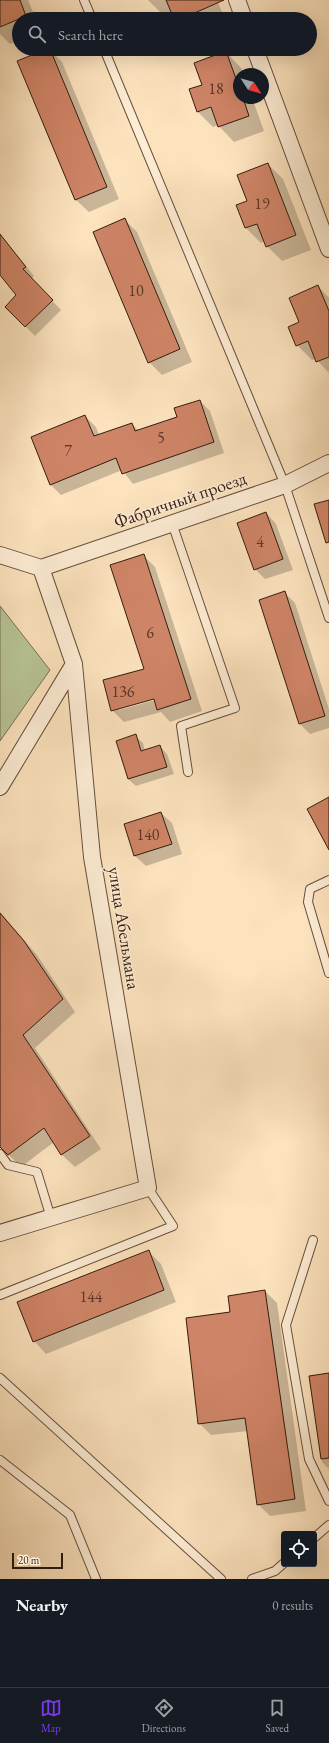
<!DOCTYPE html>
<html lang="en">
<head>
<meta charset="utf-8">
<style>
	:root { --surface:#171b24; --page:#20242c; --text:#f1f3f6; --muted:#9ea1a6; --line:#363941; --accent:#7c3aed }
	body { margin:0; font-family:"EB Garamond",serif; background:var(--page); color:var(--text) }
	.controls { position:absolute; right:12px; bottom:12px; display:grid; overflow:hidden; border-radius:4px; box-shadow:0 4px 16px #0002 }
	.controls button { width:36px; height:36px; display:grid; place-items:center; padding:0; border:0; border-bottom:1px solid var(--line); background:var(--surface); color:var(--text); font:20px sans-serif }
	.compass { position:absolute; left:233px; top:68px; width:36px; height:36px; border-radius:50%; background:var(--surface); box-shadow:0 4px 16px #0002; rotate:126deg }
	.scale { position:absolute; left:12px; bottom:10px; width:51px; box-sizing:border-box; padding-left:4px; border:2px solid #351c0f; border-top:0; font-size:11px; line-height:14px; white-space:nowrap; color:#351c0f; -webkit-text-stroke:3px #fdedd5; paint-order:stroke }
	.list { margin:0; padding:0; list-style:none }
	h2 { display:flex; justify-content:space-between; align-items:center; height:52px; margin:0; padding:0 16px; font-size:17px }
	h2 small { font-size:13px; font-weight:400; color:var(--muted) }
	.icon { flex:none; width:22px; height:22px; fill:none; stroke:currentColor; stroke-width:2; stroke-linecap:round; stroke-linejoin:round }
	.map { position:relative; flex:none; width:329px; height:1579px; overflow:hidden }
	.search { position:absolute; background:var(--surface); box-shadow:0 4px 16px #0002; left:12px; right:12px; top:12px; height:44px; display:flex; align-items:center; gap:10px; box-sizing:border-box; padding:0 14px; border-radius:22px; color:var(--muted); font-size:15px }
	.sheet { height:108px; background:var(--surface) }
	nav { display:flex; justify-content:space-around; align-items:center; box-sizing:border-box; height:56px; border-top:1px solid var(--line); background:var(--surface); font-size:11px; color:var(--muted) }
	nav a { display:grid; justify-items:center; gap:2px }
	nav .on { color:var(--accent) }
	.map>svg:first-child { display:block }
	.green { fill:#b8c597; stroke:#767053 }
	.shadow { fill:#0003; fill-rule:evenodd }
	.building { fill:#ce8466; stroke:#351c0f }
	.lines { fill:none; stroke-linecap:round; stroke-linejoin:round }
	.lane-casing { stroke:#674e3b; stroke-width:10 }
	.street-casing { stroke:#674e3b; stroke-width:18 }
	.lane { stroke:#fdedd5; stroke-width:8 }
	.street { stroke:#fdedd5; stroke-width:16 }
	.labels { text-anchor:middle; stroke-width:3; stroke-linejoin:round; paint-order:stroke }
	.number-label { font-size:16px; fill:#5b3625 }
	.street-label { font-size:18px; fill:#351c0f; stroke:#fdedd5 }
</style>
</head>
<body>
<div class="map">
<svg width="329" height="1579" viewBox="0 0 329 1579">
	<rect width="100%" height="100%" fill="#fce3be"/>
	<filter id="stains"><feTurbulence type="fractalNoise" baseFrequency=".005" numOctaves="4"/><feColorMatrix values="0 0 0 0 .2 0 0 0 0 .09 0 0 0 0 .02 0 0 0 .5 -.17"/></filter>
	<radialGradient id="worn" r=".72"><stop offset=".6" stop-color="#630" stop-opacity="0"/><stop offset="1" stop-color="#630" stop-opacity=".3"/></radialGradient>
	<path class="green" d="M 0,606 L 50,670 L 0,741 Z"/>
	<path class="shadow" d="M 0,0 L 28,0 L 36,19 L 19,19 L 19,40 L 10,44 L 0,34 Z
		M 148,0 L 217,0 L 225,19 L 175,19 L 172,13 L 164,16 Z
		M 49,49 L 62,62 L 119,199 L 89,212 L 76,200 L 19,62 Z
		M 226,52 L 241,68 L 244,74 L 239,74 L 239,98 L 252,98 L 264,131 L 234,142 L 218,125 L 213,127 L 198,112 L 190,90 L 204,85 Z
		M 268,164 L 283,179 L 311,250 L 282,261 L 267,246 L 265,241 L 261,243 L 246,228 L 237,206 L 248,201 Z
		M 124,219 L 137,232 L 192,362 L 162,375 L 149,362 Z
		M 0,234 L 34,276 L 31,279 L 61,310 L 35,336 L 6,307 L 18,295 L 0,273 Z
		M 318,286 L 329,298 L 329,373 L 316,359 L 312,360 L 297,345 L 301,323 Z
		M 200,401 L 210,411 L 224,453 L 133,484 L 122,470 L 61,495 L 51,485 L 85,416 L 96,427 L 99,435 L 132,424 L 139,431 L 178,417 Z
		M 266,513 L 276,524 L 293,570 L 265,579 L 255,569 Z
		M 143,555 L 155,567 L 202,711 L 170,722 L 161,712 L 124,722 L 112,710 L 145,670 ZM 158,697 L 159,699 L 119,710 L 119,708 Z
		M 284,592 L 295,603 L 329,709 L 329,728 L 310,734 L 300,724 L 260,600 Z
		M 135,736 L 143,743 L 145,751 L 160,746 L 167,754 L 174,774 L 136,786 L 128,779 Z
		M 161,813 L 172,823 L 182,854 L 146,866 L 135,856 L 125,825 Z
		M 0,912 L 37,955 L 75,1012 L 35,1048 L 101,1149 L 75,1167 L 62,1155 L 54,1142 L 21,1167 L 0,1146 Z
		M 148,1251 L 161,1264 L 176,1302 L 46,1354 L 34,1341 Z
		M 265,1291 L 277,1303 L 306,1511 L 270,1516 L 258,1504 L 248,1431 L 211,1435 L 199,1423 L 232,1313 Z
		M 329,1374 L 329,1469 L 322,1462 L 310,1377 Z"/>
	<path class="building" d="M 0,0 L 20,0 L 26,16 L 0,27 Z
		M 166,0 L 224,0 L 181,19 L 174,19 Z
		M 47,49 L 50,49 L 107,187 L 75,200 L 17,61 Z
		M 226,51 L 239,87 L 239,98 L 243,98 L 249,116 L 218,127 L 211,107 L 197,112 L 189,89 L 202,85 L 194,63 Z
		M 268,163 L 296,235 L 266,247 L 257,224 L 245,228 L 236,205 L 247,201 L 237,175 Z
		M 125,218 L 180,349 L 148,363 L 93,232 Z
		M 0,234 L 26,267 L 23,269 L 53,300 L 25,327 L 5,307 L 16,295 L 0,275 Z
		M 318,285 L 329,311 L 329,357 L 316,362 L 308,341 L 296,346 L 288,327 L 299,322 L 289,298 Z
		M 200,400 L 214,442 L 122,474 L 116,458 L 50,485 L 31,437 L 85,415 L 94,436 L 132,423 L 135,431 L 177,417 L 174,408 Z
		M 329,500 L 329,542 L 326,543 L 314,504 Z
		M 266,512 L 283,559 L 254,570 L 237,523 Z
		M 144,554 L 191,699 L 157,710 L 154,699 L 111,711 L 103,680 L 144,669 L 110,565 Z
		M 285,591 L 325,716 L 299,724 L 259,600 Z
		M 136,734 L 141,751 L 160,745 L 167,767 L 128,779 L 116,741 Z
		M 329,797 L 329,850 L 307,809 Z
		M 161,812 L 172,844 L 134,856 L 124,824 Z
		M 0,913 L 24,941 L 63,999 L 23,1035 L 90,1136 L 61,1155 L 44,1128 L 8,1155 L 0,1147 Z
		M 149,1250 L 164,1290 L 33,1342 L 17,1302 Z
		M 265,1290 L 295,1499 L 257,1505 L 245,1418 L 198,1424 L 186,1318 L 230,1312 L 228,1296 Z
		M 329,1373 L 329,1458 L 321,1459 L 309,1376 Z"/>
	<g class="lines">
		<g class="lane-casing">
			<path id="lane" d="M 84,0 L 92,19
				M 104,49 L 285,485 L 329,618
				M 172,523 L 235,708 L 181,726 L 188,772
				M 329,880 L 310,889 L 308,902 L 329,973
				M 0,1154 L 8,1165 L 37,1172 L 51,1218
				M 313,1240 L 286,1325 L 309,1459 L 329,1501
				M 0,1295 L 173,1226 L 148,1188
				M 0,1378 L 221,1579
				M 0,1460 L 70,1515 L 96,1579
				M 314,1538 L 329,1525
				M 252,1579 L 275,1571 L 284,1563"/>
		</g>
		<g class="street-casing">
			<path id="street" d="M 237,0 L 244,19
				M 255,49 L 329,249
				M 0,555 L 41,568 L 74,664 L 92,857 L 148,1188 L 0,1233
				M 41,568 L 285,485 L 329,463
				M 0,787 L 74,664"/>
		</g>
		<use href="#lane" class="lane"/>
		<use href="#street" class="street"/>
	</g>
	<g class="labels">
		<g class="number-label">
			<text x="216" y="94">18</text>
			<text x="262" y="209">19</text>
			<text x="136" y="296">10</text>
			<text x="161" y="443">5</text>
			<text x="68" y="456">7</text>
			<text x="260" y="547">4</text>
			<text x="150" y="638">6</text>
			<text x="123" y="697">136</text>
			<text x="148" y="840">140</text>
			<text x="91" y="1302">144</text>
		</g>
		<g class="street-label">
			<text transform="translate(180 500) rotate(-19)" y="6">Фабричный проезд</text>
			<text transform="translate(124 928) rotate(81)" y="6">улица Абельмана</text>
		</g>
	</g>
	<rect width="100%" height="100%" filter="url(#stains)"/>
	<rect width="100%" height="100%" fill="url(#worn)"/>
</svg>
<div class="controls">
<button><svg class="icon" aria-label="locate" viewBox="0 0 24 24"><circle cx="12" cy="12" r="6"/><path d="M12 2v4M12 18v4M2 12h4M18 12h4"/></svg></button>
</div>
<svg class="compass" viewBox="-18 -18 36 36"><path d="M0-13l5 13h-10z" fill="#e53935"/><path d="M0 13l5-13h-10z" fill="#9ea1a6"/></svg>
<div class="scale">20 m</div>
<div class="search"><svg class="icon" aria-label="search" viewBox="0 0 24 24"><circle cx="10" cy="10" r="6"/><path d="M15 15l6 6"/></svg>Search here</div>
</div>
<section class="sheet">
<h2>Nearby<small>0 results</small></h2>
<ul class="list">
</ul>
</section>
<nav>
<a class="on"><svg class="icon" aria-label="map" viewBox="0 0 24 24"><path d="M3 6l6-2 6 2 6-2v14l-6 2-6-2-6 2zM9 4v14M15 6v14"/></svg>Map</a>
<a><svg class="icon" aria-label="directions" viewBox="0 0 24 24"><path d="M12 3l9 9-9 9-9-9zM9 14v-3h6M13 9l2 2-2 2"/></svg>Directions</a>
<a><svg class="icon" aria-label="saved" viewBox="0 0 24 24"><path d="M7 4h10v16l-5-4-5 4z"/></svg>Saved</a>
</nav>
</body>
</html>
